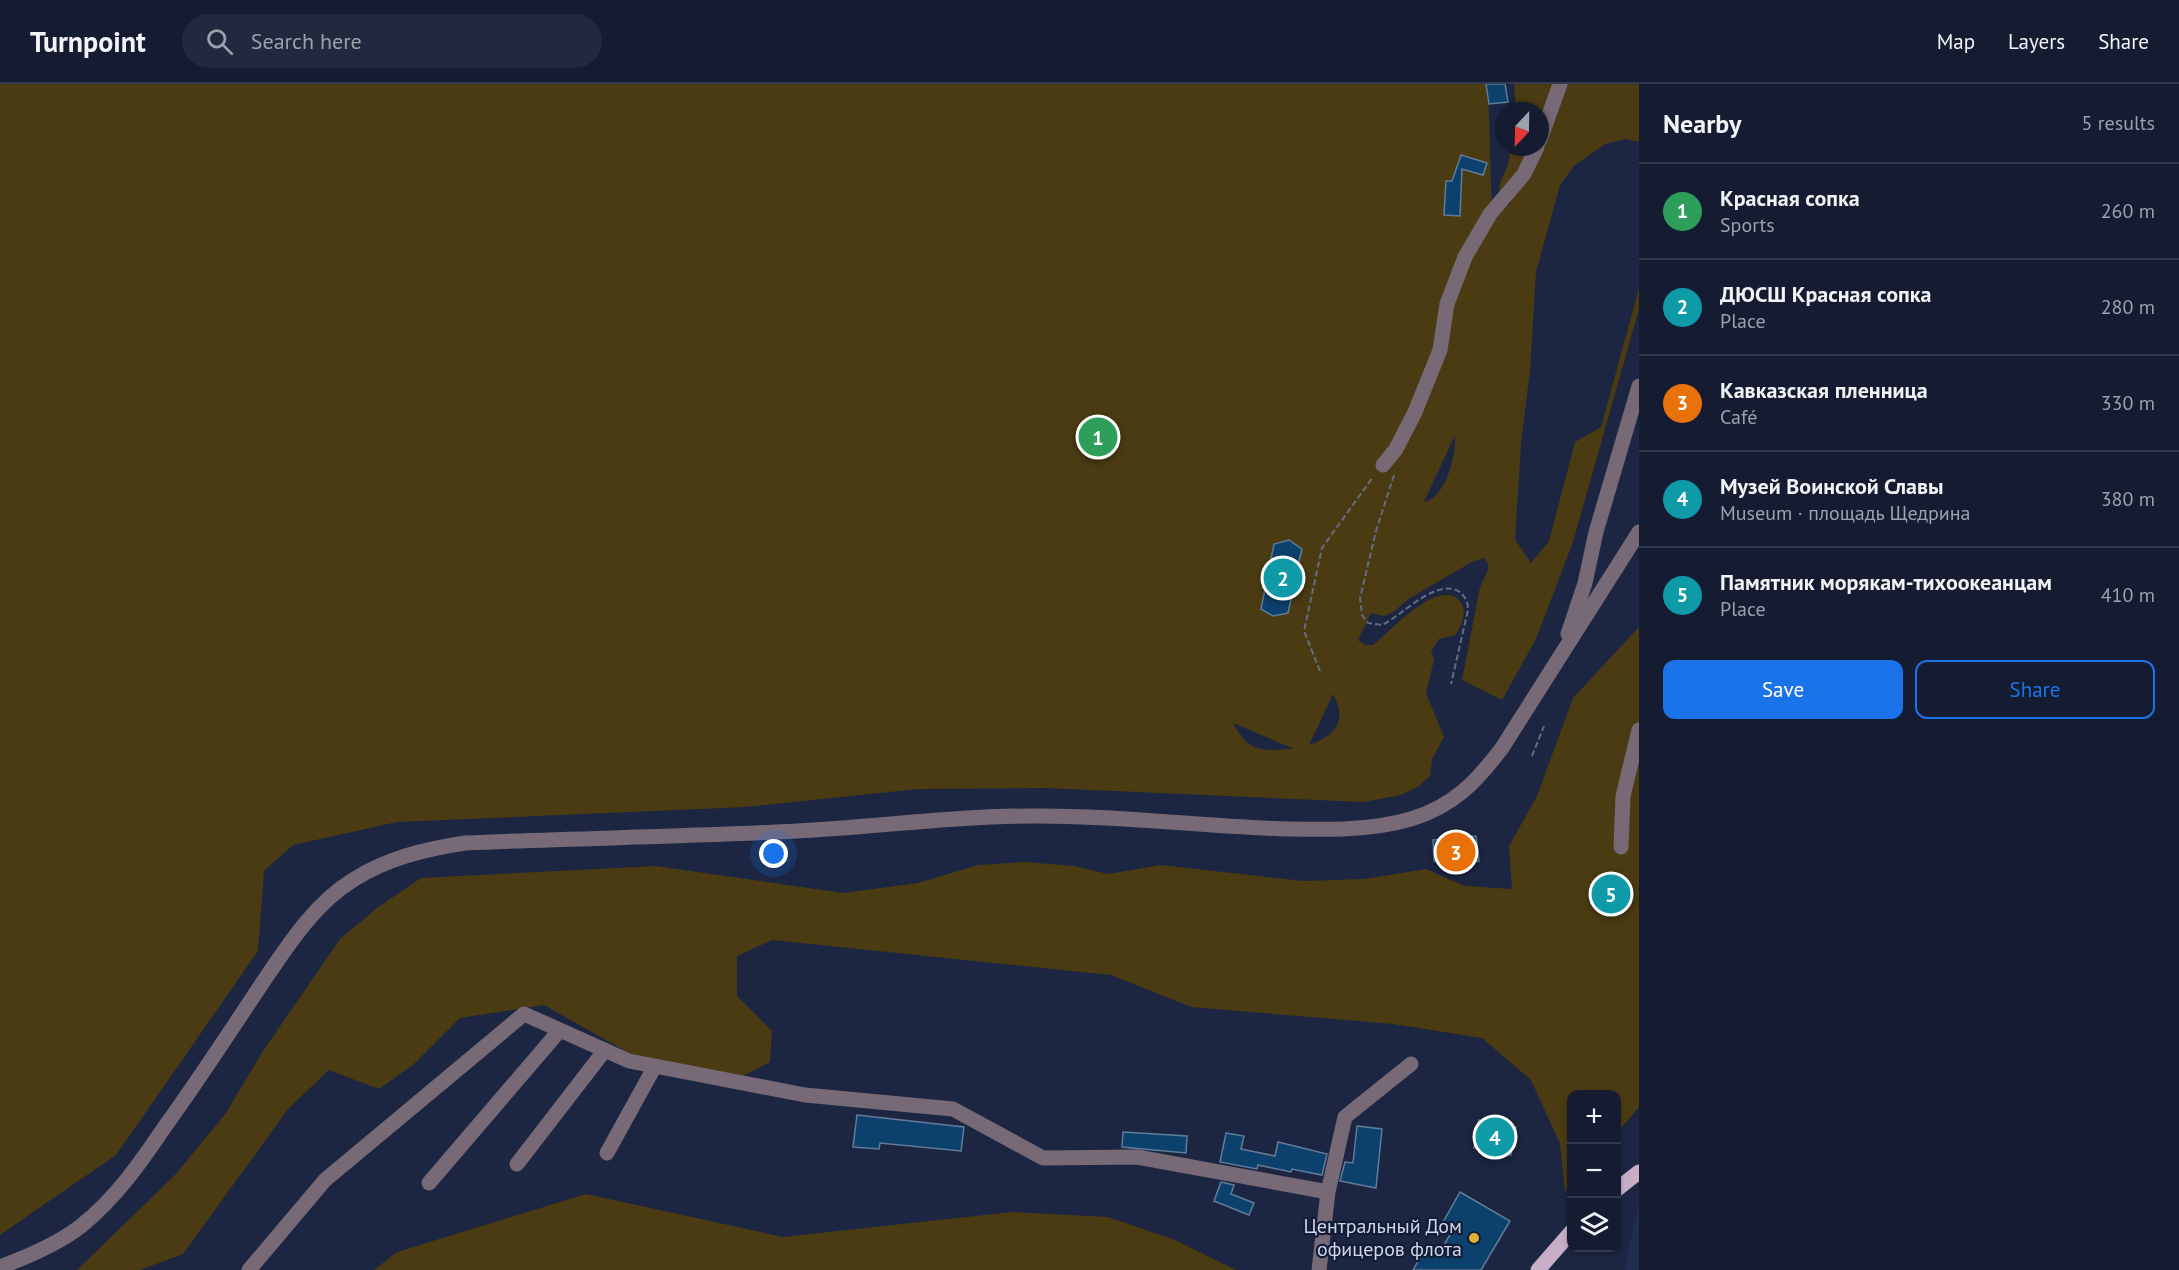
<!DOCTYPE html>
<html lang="en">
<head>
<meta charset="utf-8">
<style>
	:root { --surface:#151c32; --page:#22293e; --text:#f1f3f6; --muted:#9da1ac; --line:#343a4d; --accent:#1a73e8 }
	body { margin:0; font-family:"PT Sans",sans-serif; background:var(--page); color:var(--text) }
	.controls { position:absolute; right:18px; bottom:18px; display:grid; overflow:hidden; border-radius:12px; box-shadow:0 2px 4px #0004 }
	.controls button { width:54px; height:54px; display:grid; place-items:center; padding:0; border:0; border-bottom:2px solid var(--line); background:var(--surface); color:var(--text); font:30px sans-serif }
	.compass { position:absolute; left:1495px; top:18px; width:54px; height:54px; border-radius:50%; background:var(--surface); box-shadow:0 2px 4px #0004; rotate:202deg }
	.you { position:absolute; left:774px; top:770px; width:21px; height:21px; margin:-15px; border:4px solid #fff; border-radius:50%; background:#1a73e8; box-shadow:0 0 0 9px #1a73e833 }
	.badge { display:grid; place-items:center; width:39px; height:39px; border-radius:50%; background:var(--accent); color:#fff; font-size:20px; font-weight:700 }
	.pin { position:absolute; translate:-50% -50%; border:3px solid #fff; box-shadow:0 2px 6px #0006 }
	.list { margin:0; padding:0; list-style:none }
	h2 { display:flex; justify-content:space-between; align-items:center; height:78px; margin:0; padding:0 24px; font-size:26px }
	h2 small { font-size:20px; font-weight:400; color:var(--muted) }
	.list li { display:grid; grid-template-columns:39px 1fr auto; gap:18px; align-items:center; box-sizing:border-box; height:96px; padding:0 24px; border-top:2px solid var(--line) }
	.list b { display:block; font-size:22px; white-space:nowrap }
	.list p { margin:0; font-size:20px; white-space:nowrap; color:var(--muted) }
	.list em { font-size:20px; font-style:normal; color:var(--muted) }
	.actions { display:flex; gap:12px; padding:18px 24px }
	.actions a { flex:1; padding:14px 0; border:2px solid var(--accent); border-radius:12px; text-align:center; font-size:21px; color:var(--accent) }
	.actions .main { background:var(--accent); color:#fff }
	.icon { flex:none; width:33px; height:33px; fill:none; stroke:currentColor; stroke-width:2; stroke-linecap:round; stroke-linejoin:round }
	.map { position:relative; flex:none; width:1639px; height:1186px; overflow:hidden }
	header { display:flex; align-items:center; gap:36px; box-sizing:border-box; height:84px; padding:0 30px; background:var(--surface); border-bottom:2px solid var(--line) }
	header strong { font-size:28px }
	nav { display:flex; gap:33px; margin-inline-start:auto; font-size:21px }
	.search { width:420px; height:54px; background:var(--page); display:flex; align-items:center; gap:15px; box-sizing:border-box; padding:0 21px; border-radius:33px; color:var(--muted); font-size:22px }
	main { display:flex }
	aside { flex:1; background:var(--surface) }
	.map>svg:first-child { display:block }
	.built { fill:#222e50 }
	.green { fill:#4a3b12; fill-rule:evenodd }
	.building { fill:#0b416c; stroke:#607c98; stroke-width:1.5 }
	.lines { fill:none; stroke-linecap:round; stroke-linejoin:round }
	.path { stroke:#656d86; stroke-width:2; stroke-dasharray:6 3; stroke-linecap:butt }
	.minor { stroke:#776a76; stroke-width:15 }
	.major { stroke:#c8adc6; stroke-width:15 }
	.poi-dot { fill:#ddb133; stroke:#131c37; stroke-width:2 }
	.labels { text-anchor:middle; stroke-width:4.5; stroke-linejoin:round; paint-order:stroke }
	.poi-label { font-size:20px; fill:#d0d7ea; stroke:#131c37; text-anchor:end }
</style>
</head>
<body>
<header>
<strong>Turnpoint</strong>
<div class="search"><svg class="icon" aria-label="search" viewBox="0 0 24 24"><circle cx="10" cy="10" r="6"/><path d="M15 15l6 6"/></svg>Search here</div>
<nav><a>Map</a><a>Layers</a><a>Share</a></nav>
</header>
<main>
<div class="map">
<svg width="1639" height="1186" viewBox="0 0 1639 1186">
	<rect width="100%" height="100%" fill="#1c2642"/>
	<path class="built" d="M 1639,1120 L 1639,1186 L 1624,1186 Z"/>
	<path class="green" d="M 0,0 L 1488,0 L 1492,132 L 1511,119 L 1509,114 L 1499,105 C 1503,86 1510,85 1510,63 L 1540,63 L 1540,27 L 1516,27 L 1514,0 L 1639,0 L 1639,58 L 1626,55 L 1605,60 L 1574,82 L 1560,101 L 1536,188 L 1530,286 L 1521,359 L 1515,455 L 1531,479 L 1549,457 L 1575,358 L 1601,343 L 1639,204 L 1639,225 L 1573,458 L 1536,555 L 1502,616 L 1462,596 L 1480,503 L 1488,486 L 1488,480 L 1484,474 L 1472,478 L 1410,514 L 1393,528 L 1384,532 L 1371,529 L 1358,556 L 1365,561 L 1373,561 C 1390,548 1437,494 1459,516 C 1469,526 1461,541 1456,551 L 1439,555 L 1431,568 L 1434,576 L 1426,609 L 1444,653 L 1432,675 L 1430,692 L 1418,703 L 1401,711 L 1363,718 L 1046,704 L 918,705 L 746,723 L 397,738 L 293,761 L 264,787 L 258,867 L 116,1071 L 0,1151 ZM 1455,351 C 1456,370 1447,413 1424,418 ZM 1333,610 C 1348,638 1335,652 1309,661 ZM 1233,639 L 1294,665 C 1262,666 1249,670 1233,639 Z
		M 1639,543 L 1639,1023 L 1617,1049 L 1616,1010 L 1572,1010 L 1571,1100 L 1565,1108 L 1560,1060 L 1531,996 L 1482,954 L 1393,940 L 1191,923 L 1111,891 L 772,856 L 737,872 L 737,912 L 772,947 L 770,978 L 739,994 L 631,970 L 544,921 L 460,934 L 414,980 L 379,1005 L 329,986 L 288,1025 L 183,1170 L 140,1186 L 77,1186 L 176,1090 L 226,1029 L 263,967 L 340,855 L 377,824 L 421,794 L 656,782 L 843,809 L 918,799 L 978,781 L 1025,778 L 1074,782 L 1108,790 L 1161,781 L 1303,797 L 1364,795 L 1426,785 L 1465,802 L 1512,805 L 1509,762 L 1537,712 L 1573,614 Z
		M 586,1110 L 783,1153 L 1012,1128 L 1108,1133 L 1175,1156 L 1236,1186 L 374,1186 L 397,1168 Z"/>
	<path class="building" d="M 1486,0 L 1505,0 L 1508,18 L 1489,20 Z
		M 1461,71 L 1487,79 L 1483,91 L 1462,85 L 1460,132 L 1444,131 L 1446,97 L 1452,97 Z
		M 1289,456 L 1302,465 L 1298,481 L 1302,492 L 1294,501 L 1288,529 L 1273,532 L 1261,525 L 1274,460 Z
		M 1476,752 L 1479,777 L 1444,780 L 1443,776 L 1434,777 L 1433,756 Z
		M 857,1031 L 964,1043 L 961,1067 L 880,1059 L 879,1065 L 853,1063 Z
		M 1479,1036 L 1516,1043 L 1511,1071 L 1474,1064 Z
		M 1357,1042 L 1382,1045 L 1376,1104 L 1340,1097 L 1345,1078 L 1353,1079 Z
		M 1123,1048 L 1187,1052 L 1186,1069 L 1122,1063 Z
		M 1226,1049 L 1244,1052 L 1241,1065 L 1275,1072 L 1278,1058 L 1327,1070 L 1322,1091 L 1292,1085 L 1291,1088 L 1258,1081 L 1257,1085 L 1220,1078 Z
		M 1221,1098 L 1234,1101 L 1231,1110 L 1254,1119 L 1249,1131 L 1214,1117 Z
		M 1460,1108 L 1510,1137 L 1481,1186 L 1413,1186 L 1427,1162 L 1439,1169 L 1453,1146 L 1442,1140 Z"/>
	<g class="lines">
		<path class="path" d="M 1394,391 L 1376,447 L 1360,514 L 1362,531 L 1368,539 L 1382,541 C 1402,532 1438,491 1461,509 C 1466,514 1468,519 1468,526 L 1451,600
			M 1320,587 L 1304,547 L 1322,464 L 1373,393
			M 1532,672 L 1544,642"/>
		<path class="minor" d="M 1540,56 L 1560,0
			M 1383,381 L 1396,365 L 1415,328 L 1440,266 L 1447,220 L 1465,173 L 1490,130 L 1524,90 L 1537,63
			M 1568,550 L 1585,499 L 1596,448 L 1639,302
			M 1621,763 L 1623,712 L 1639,646
			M 607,1069 L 655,982
			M 517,1080 L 605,966
			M 429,1099 L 560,946
			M 1328,1108 L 1345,1033 L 1411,980
			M 0,1183 C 27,1173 58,1160 81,1142 C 116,1114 141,1078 166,1041 C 200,994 231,946 263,898 C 288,861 315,819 353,796 C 387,774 426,765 465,759 C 575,754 686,753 797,747 C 875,743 953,732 1032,732 C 1118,731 1203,743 1289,745 C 1329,746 1373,746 1411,735 C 1454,722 1477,697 1502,664 L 1639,448
			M 249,1186 L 325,1096 L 524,930 L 629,977 L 805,1011 L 953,1025 L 1043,1074 L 1137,1073 L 1328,1108 L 1319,1186"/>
		<path class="major" d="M 1616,1106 L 1639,1088
			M 1538,1186 L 1572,1147"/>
	</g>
	<circle class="poi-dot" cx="1474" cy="1154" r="6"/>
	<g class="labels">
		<g class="poi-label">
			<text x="1462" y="1149">Центральный Дом<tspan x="1462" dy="23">офицеров флота</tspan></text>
		</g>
	</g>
</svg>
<div class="controls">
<button>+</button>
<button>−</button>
<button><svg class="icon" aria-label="layers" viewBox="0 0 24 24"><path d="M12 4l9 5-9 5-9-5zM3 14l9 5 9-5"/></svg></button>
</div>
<svg class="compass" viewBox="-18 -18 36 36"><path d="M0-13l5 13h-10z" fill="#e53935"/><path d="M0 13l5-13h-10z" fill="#9da1ac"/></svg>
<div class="you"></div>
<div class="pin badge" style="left:1098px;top:353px;background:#2e9e5b">1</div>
<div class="pin badge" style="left:1283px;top:494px;background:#0f9aa8">2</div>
<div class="pin badge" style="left:1456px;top:768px;background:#e8710a">3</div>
<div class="pin badge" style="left:1495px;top:1053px;background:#0f9aa8">4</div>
<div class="pin badge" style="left:1611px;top:810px;background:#0f9aa8">5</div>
</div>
<aside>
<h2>Nearby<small>5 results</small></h2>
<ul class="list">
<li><span class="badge" style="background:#2e9e5b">1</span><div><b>Красная сопка</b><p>Sports</p></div><em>260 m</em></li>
<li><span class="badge" style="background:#0f9aa8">2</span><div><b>ДЮСШ Красная сопка</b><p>Place</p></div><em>280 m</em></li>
<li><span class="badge" style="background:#e8710a">3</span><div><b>Кавказская пленница</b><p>Café</p></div><em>330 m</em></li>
<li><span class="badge" style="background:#0f9aa8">4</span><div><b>Музей Воинской Славы</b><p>Museum · площадь Щедрина</p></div><em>380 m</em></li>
<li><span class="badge" style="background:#0f9aa8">5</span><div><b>Памятник морякам-тихоокеанцам</b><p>Place</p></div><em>410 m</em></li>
</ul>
<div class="actions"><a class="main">Save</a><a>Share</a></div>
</aside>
</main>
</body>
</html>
